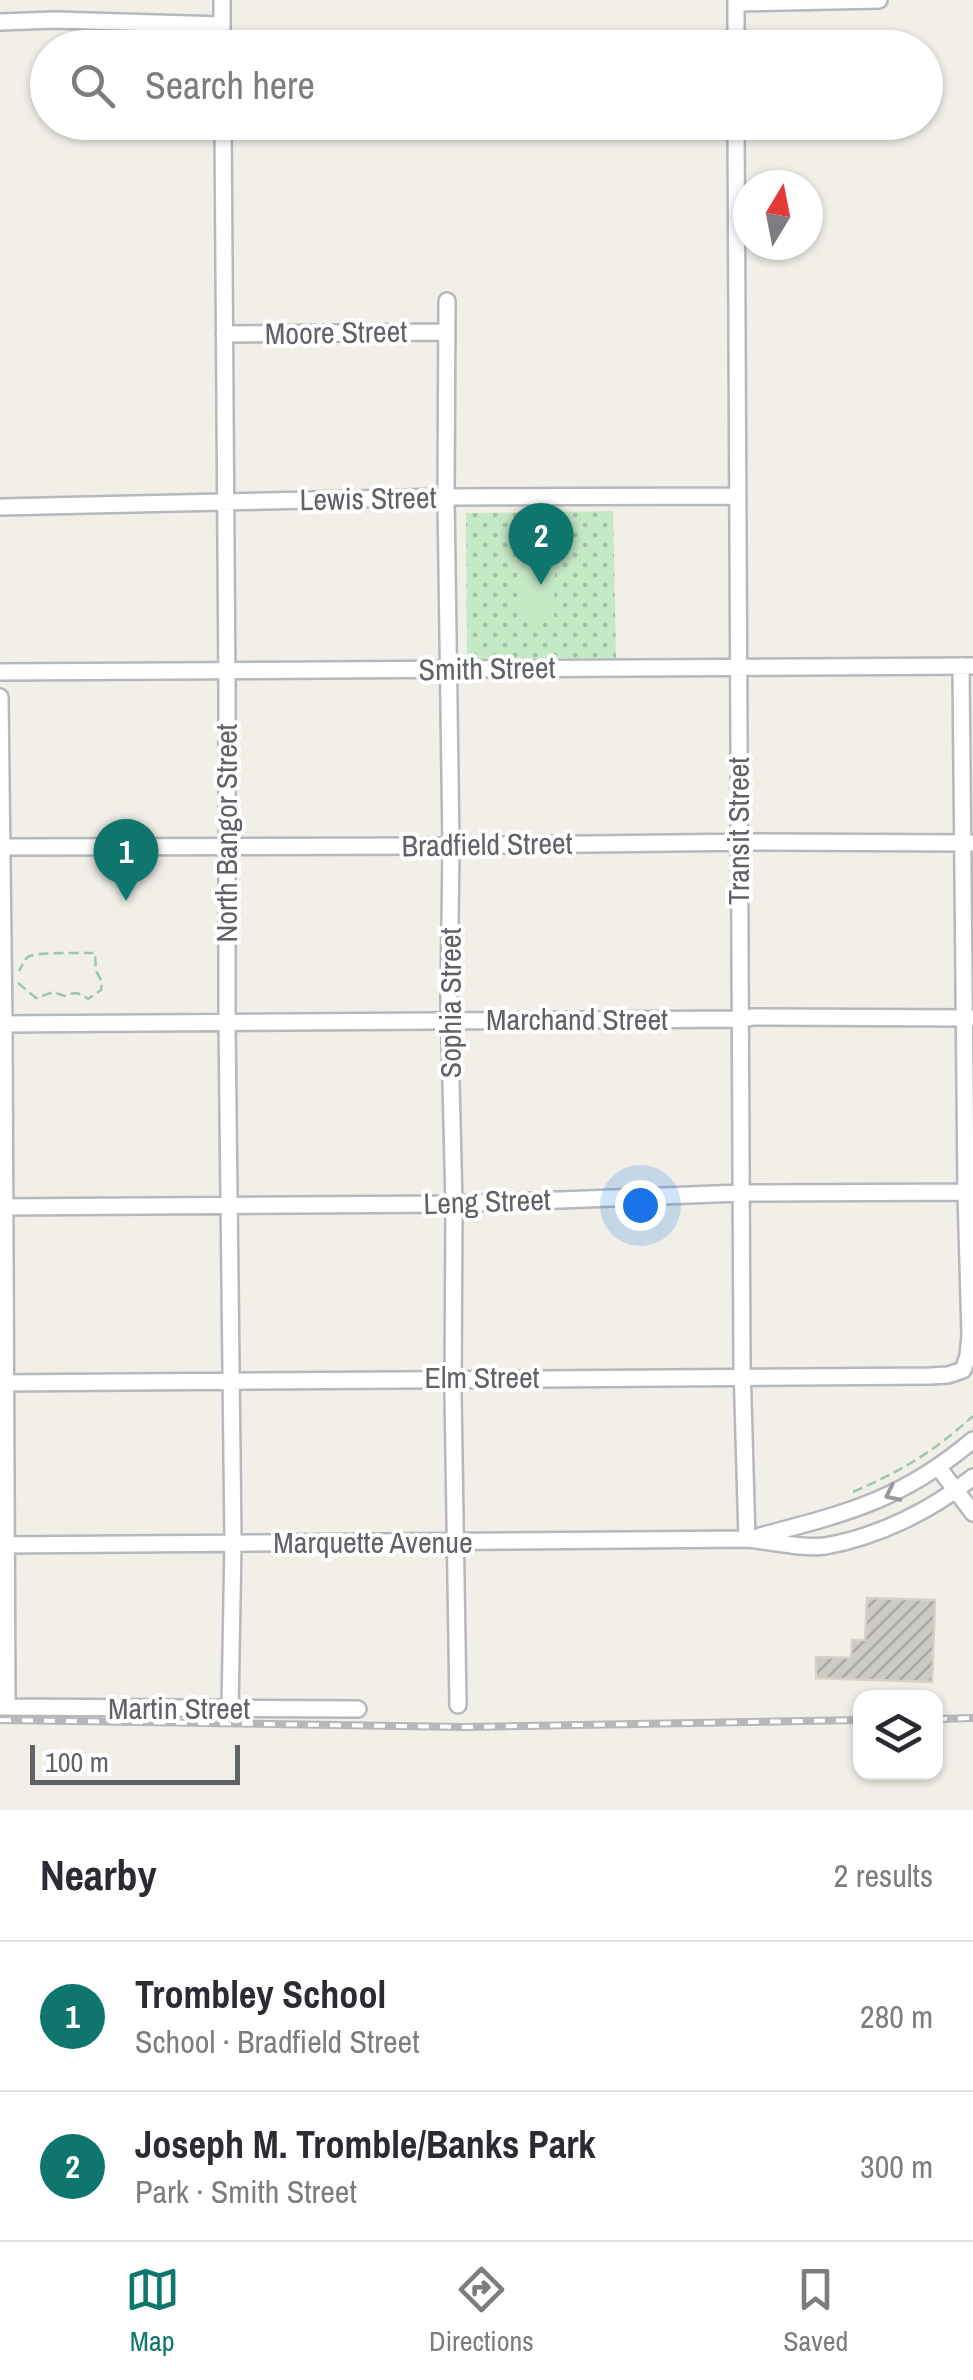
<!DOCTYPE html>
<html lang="en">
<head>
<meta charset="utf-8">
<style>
	:root { --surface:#fff; --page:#f7f7f7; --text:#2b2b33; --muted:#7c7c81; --line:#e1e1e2; --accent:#0f766e }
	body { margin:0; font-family:"Archivo Narrow",sans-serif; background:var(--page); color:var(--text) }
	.controls { position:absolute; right:30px; bottom:30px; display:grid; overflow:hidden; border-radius:20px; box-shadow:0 2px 8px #0004 }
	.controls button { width:90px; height:90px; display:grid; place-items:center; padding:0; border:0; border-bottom:2px solid var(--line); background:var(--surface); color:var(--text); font:50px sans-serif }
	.compass { position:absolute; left:733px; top:170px; width:90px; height:90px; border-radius:50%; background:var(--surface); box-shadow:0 2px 8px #0004; rotate:10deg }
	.scale { position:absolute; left:30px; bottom:25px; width:210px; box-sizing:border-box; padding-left:10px; border:5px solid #5f6368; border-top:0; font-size:28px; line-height:35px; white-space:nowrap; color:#5f6368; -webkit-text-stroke:8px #fff; paint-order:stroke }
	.you { position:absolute; left:640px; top:1205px; width:35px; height:35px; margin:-25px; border:8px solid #fff; border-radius:50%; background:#1a73e8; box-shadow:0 0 0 15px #1a73e833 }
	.badge { display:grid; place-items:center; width:65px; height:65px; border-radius:50%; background:var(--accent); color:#fff; font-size:32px; font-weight:700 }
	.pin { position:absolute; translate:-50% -82px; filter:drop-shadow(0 2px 5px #0008) }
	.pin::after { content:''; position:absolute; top:52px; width:35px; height:30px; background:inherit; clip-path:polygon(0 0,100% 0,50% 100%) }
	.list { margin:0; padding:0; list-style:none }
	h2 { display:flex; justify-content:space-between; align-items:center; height:130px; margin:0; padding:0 40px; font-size:42px }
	h2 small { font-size:32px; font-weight:400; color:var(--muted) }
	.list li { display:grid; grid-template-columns:65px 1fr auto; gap:30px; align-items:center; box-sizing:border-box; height:150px; padding:0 40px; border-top:2px solid var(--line) }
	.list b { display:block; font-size:38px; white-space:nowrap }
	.list p { margin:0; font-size:32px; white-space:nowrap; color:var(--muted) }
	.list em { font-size:32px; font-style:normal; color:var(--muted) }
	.icon { flex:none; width:55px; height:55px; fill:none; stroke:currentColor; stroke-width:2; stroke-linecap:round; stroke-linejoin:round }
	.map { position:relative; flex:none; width:973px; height:1810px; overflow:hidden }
	.search { position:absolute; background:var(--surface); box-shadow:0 2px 8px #0004; left:30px; right:30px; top:30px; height:110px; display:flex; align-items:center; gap:25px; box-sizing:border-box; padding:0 35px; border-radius:55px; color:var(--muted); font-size:38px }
	.sheet { height:430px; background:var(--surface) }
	nav { display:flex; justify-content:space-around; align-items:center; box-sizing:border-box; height:140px; border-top:2px solid var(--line); background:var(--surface); font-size:28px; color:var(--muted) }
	nav a { display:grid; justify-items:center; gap:5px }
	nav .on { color:var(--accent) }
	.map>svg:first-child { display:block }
	.park { fill:url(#park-dots) }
	.pitch { fill:#c5e8c5 }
	.building { fill:url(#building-hatch); stroke:#d6d1c6; stroke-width:2.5 }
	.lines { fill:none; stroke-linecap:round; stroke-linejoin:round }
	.minor-casing { stroke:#b5b8bc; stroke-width:20 }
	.path { stroke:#9cc7a9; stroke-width:2.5; stroke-dasharray:10 5; stroke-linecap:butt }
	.minor { stroke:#fff; stroke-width:15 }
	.rail-casing { stroke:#b6b7b8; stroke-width:8 }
	.rail { stroke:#fff; stroke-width:4; stroke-dasharray:11; stroke-linecap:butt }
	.oneway { stroke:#979a9d }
	.labels { text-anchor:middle; stroke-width:8; stroke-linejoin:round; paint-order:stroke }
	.street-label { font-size:30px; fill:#5f6368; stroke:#fff }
</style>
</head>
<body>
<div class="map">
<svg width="973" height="1810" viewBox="0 0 973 1810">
	<defs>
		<pattern id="park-dots" width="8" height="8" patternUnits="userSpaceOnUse" patternTransform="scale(2.5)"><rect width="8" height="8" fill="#c5e8c5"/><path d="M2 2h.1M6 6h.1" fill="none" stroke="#a3c0a4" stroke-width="1.8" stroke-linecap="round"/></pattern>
		<pattern id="building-hatch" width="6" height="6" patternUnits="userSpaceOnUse" patternTransform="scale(2.5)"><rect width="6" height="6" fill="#cccac5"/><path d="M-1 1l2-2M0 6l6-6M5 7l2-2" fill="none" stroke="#a9a8a4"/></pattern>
	</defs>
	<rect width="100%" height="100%" fill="#f1efe8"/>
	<path class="park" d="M 613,511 L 616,658 L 467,659 L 466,513 Z"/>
	<path class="pitch" d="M 518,561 L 555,562 L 554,620 L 517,620 Z"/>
	<path class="building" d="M 867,1598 L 935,1600 L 932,1682 L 816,1678 L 816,1657 L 851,1658 L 852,1640 L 865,1640 Z"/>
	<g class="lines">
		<g class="minor-casing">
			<path id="minor" d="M 222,0 L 222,48
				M 736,0 L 736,48
				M 736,3 L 879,0
				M 0,22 L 55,20 L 222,25
				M 223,122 L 227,689 L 227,1023 L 233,1543 L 230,1709
				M 736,122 L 742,1365 L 747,1539
				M 447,301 L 446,497 L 451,846 L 449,1002 L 454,1204 L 453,1393 L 458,1705
				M 224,334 L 447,332
				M 0,507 L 446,497 L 736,496
				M 0,672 L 973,666
				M 0,697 L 4,1024 L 7,1707
				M 0,847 L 437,846 L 753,842 L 971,843
				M 0,1024 L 740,1019 L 753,1017 L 971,1018
				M 0,1207 L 454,1204 L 741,1193 L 973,1192
				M 0,1383 L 930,1376 L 948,1375 L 963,1370 L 968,1356 L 970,1335 L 966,1192 L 961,666
				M 938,1467 L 973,1513
				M 760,1536 C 847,1513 902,1500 973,1440
				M 0,1545 L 747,1539 C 770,1541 803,1549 825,1546 C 878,1537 932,1510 973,1477
				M 0,1707 L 358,1709"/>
		</g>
		<path class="path" d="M 18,983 L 36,998 L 53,992 L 65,996 C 74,991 81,993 88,999 L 101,990 L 102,982 L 96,971 L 95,953 C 85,953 33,952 28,957 C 24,960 22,966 19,971
			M 853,1492 C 903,1470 932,1453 973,1416"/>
		<use href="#minor" class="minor"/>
		<g class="rail-casing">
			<path id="rail" d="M 936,1719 L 973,1718
				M 0,1720 L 465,1727 L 860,1720"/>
		</g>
		<use href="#rail" class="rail"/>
	</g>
	<defs><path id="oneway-chevron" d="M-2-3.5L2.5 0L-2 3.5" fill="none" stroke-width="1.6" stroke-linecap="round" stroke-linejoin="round" transform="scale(2.5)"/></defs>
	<use class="oneway" href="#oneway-chevron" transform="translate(892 1494) rotate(154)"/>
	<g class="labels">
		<g class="street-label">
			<text transform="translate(336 333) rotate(-1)" y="10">Moore Street</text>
			<text transform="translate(368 499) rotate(-1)" y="10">Lewis Street</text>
			<text transform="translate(487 669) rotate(-1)" y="10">Smith Street</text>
			<text transform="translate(739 831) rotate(-90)" y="10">Transit Street</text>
			<text transform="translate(227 833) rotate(-90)" y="10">North Bangor Street</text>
			<text transform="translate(487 845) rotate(-1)" y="10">Bradfield Street</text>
			<text transform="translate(451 1003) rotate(-90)" y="10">Sophia Street</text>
			<text x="577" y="1030">Marchand Street</text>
			<text transform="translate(487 1202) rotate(-2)" y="10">Leng Street</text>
			<text x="482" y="1388">Elm Street</text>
			<text x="373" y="1553">Marquette Avenue</text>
			<text x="179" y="1719">Martin Street</text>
		</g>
	</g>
</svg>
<div class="controls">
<button><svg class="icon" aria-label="layers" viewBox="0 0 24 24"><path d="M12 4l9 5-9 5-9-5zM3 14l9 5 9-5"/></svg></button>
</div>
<svg class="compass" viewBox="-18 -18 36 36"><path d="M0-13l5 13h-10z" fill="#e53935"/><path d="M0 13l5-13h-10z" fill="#7c7c81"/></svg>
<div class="scale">100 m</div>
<div class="you"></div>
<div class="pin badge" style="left:126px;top:901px">1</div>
<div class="pin badge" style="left:541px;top:585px">2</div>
<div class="search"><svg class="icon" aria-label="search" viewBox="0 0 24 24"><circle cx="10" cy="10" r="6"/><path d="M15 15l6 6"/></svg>Search here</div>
</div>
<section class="sheet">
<h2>Nearby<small>2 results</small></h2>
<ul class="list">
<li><span class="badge">1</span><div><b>Trombley School</b><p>School · Bradfield Street</p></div><em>280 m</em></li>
<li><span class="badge">2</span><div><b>Joseph M. Tromble/Banks Park</b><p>Park · Smith Street</p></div><em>300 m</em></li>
</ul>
</section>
<nav>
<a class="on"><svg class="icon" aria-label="map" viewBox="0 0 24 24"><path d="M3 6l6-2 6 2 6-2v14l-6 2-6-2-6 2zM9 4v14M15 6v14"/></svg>Map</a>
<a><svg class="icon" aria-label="directions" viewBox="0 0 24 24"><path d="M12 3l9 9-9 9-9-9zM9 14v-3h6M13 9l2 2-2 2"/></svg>Directions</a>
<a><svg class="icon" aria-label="saved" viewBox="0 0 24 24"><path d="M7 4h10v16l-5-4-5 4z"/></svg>Saved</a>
</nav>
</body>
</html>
